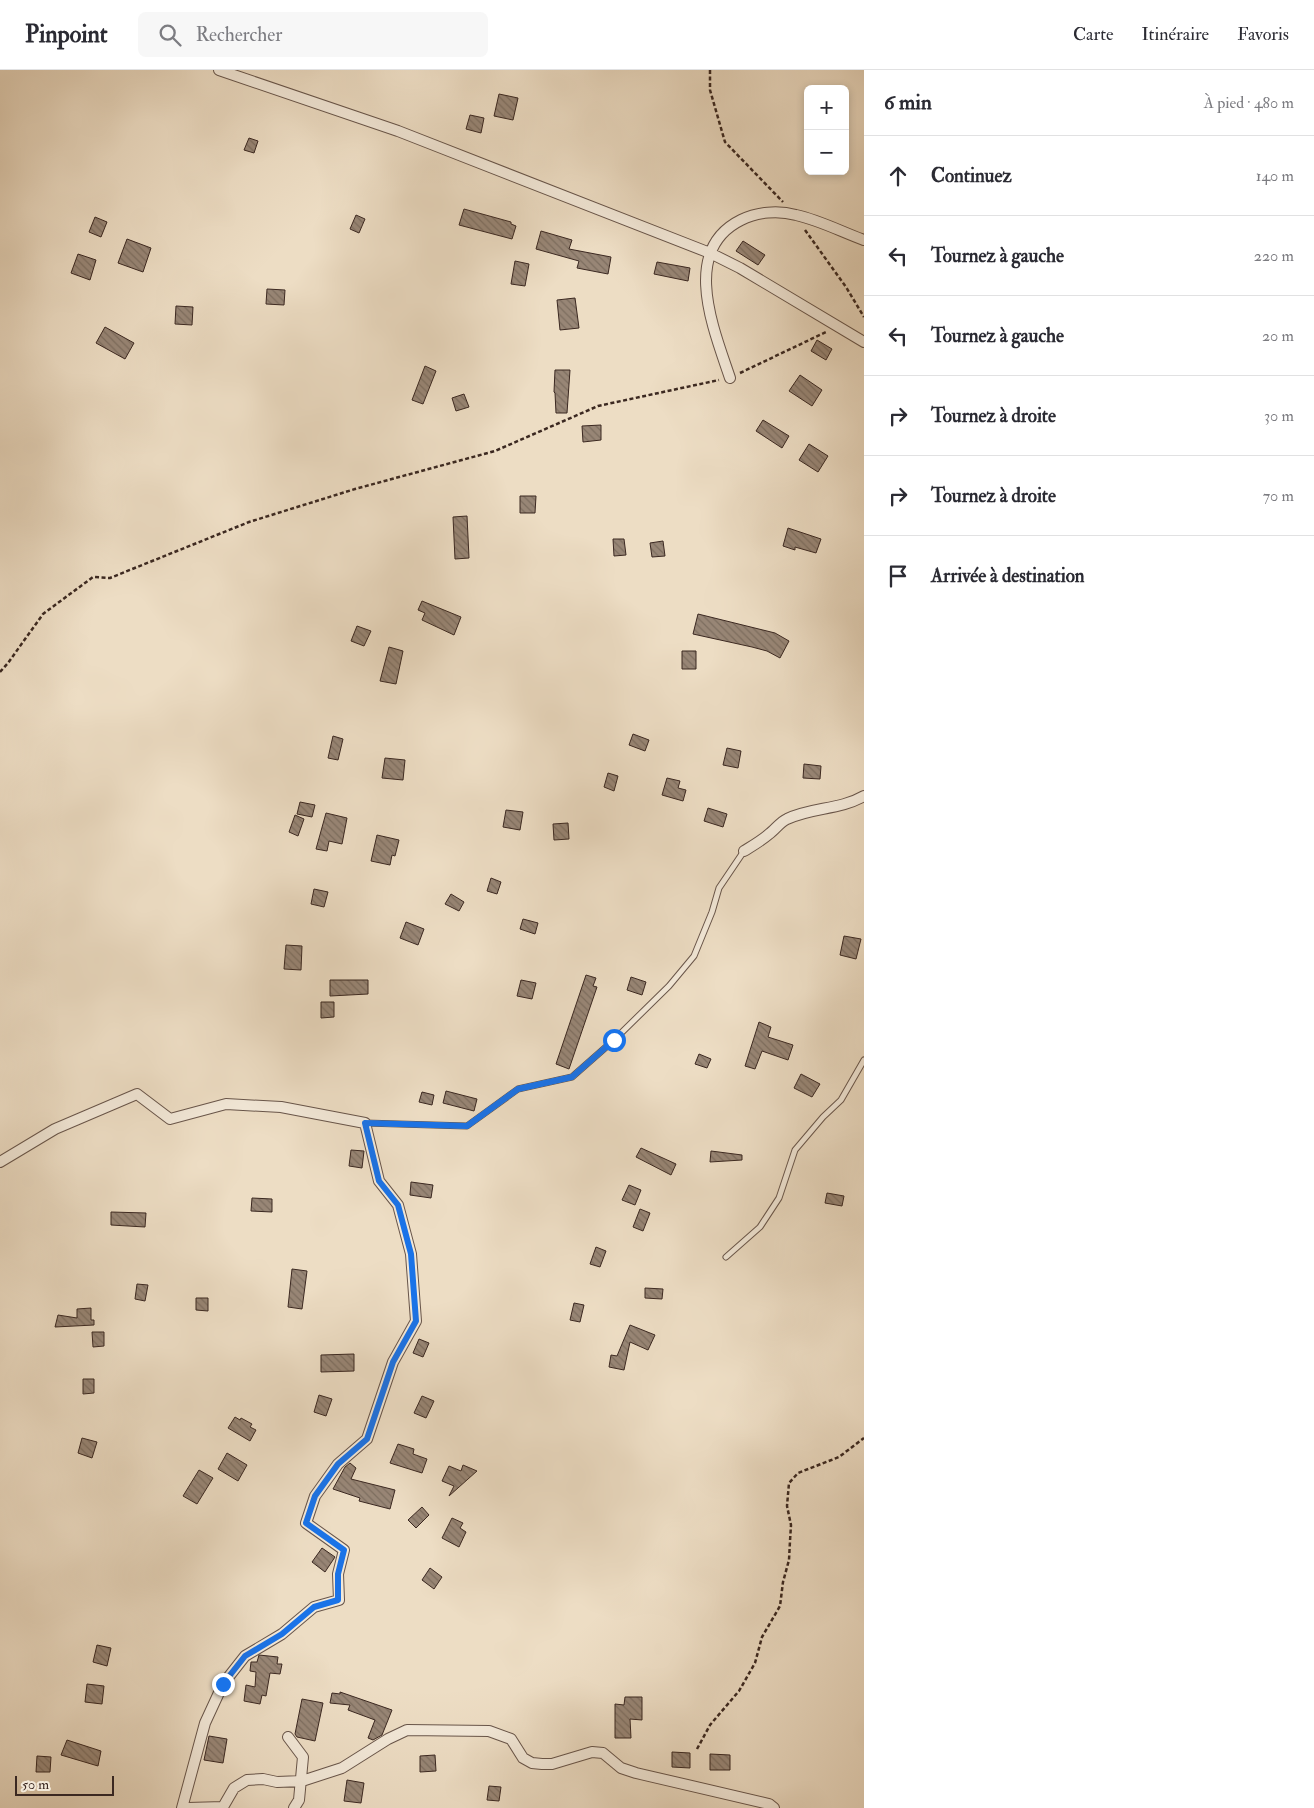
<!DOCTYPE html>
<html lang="fr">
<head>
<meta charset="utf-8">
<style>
	:root { --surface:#fff; --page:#f7f7f7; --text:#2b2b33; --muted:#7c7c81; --line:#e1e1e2 }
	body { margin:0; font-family:"IM FELL Double Pica",serif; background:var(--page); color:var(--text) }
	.controls { position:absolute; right:15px; top:15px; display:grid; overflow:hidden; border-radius:8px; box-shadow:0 2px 8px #0003 }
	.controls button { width:45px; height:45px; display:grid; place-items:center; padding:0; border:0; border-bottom:1px solid var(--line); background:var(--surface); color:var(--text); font:25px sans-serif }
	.scale { position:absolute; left:15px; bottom:12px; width:99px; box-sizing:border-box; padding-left:5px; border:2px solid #3b2821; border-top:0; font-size:14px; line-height:18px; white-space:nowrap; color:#3b2821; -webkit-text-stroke:4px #f3e9d9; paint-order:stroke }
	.stop { position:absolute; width:15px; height:15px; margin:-11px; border:4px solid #1a73e8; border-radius:50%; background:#fff }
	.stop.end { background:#1a73e8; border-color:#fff; box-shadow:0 1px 5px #0008 }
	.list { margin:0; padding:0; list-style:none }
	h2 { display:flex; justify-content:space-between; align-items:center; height:65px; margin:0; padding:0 20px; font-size:21px }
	h2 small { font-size:16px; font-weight:400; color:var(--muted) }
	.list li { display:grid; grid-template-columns:32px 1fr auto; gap:15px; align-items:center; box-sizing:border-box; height:80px; padding:0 20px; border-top:1px solid var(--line) }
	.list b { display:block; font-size:19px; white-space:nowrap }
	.list em { font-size:16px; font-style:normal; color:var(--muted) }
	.icon { flex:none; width:28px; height:28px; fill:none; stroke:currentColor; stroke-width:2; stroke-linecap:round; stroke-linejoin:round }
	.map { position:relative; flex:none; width:864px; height:1738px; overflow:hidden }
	header { display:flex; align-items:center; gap:30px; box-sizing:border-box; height:70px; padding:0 25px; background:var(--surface); border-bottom:1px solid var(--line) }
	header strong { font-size:24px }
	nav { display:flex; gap:28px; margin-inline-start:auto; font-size:18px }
	.search { width:350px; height:45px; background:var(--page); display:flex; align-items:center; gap:12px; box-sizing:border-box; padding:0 18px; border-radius:8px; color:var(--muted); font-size:19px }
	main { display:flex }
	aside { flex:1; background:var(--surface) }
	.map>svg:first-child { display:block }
	.building { fill:url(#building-back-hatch); stroke:#3b2821 }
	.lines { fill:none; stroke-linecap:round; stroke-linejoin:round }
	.service-casing { stroke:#68554a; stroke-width:7 }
	.minor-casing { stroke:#68554a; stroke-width:12 }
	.path { stroke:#3b2821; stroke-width:2.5; stroke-dasharray:4 2.5; stroke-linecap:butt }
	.service { stroke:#f3e9d9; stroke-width:5 }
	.minor { stroke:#f3e9d9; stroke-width:10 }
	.route { stroke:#1a73e8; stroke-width:6 }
</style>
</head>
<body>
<header>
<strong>Pinpoint</strong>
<div class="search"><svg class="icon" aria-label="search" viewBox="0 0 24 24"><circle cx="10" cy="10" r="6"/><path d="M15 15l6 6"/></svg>Rechercher</div>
<nav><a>Carte</a><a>Itinéraire</a><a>Favoris</a></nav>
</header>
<main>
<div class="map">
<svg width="864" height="1738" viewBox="0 0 864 1738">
	<defs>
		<pattern id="building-back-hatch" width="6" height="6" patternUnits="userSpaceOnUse" patternTransform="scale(1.25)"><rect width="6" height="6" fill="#988676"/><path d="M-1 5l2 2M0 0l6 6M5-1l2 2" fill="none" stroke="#7d6e60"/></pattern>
	</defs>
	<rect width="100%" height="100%" fill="#edddc4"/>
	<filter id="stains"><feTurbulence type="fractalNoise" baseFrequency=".004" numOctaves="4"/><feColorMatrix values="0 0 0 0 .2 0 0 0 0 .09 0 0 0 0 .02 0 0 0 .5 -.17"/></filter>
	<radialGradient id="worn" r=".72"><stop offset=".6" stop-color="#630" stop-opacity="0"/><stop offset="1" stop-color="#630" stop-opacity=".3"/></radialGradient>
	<path class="building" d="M 499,24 L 518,28 L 513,50 L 494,46 Z
		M 470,45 L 484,48 L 481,63 L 466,59 Z
		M 249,68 L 258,71 L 254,83 L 244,80 Z
		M 464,139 L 511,152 L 511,154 L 516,156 L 512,169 L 459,155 Z
		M 356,145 L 365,149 L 359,163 L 350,159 Z
		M 95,147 L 107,152 L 101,167 L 89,162 Z
		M 541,161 L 572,170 L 569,179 L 611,187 L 608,204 L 577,198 L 579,191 L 536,179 Z
		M 127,169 L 151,178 L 143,202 L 118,193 Z
		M 743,171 L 765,185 L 758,195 L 736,181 Z
		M 78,184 L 96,190 L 90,210 L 71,203 Z
		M 515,191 L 529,194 L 525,216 L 511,214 Z
		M 657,192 L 690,198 L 688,211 L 654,204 Z
		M 267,219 L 285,220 L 284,235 L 266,234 Z
		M 575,228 L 579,258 L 560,260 L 557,230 Z
		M 176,236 L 193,237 L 192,255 L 175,254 Z
		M 105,257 L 134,273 L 125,289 L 96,273 Z
		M 817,270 L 832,279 L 826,290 L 811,281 Z
		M 425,296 L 436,301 L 423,334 L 412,330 Z
		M 555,300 L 570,300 L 567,343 L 556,343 L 555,323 L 554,322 Z
		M 800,305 L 822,320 L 812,336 L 789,321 Z
		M 464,324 L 469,337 L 456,341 L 452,328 Z
		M 763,350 L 789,366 L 782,378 L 756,361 Z
		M 601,355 L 601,370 L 583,372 L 582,356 Z
		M 809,374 L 828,386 L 818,402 L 799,390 Z
		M 520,426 L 536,426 L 535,443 L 520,443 Z
		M 467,446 L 469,488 L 455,489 L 453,447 Z
		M 788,458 L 821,469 L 816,483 L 795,477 L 795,480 L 783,476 Z
		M 613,469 L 624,469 L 626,485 L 614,486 Z
		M 663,471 L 665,486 L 652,487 L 650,473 Z
		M 422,531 L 461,547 L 454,565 L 422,550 L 425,543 L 418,540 Z
		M 698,544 L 775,563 L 789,571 L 780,588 L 767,581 L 752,577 L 693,564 Z
		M 357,556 L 371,561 L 364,576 L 351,571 Z
		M 389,577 L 403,581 L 396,614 L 380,611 Z
		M 682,581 L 696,581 L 696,599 L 682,599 Z
		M 633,664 L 649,670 L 645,681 L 629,675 Z
		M 333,666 L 343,669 L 338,690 L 328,688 Z
		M 727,678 L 741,681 L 738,698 L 723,695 Z
		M 385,688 L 405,690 L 403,710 L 382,708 Z
		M 804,694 L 821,696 L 820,709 L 803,708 Z
		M 608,703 L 618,706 L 614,721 L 604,717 Z
		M 667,708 L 680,711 L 678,718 L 686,720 L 683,731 L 662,725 Z
		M 300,732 L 315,735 L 312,747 L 297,744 Z
		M 708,738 L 727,744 L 723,757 L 704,751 Z
		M 506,740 L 523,742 L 520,760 L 503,757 Z
		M 326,743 L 347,748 L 342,774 L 329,771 L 327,781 L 316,779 Z
		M 295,745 L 304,749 L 298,766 L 289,762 Z
		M 568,753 L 569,769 L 554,770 L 553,754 Z
		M 377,765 L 399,770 L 395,786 L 392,785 L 390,795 L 371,791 Z
		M 491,808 L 501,812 L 497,824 L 487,821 Z
		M 314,819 L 328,822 L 324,837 L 311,834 Z
		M 451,824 L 464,832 L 459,841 L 445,834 Z
		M 523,849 L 538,853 L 535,864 L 520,859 Z
		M 406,852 L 424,859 L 418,875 L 400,868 Z
		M 844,866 L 861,869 L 856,889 L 840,885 Z
		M 286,875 L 302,876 L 301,900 L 284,899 Z
		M 586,905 L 596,908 L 593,916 L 597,917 L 569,999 L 556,994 Z
		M 631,907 L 646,912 L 642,925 L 627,920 Z
		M 330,910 L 368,910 L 368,924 L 330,926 Z
		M 521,910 L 536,913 L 532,929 L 517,926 Z
		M 321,932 L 334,932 L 334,947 L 321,948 Z
		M 759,952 L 771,957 L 768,967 L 793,975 L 788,990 L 762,981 L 755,999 L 745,996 Z
		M 699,984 L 711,989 L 707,998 L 695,994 Z
		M 801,1004 L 820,1014 L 812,1027 L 794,1018 Z
		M 446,1021 L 477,1029 L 474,1041 L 443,1033 Z
		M 422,1022 L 434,1025 L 432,1035 L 419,1032 Z
		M 641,1078 L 676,1094 L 671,1105 L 636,1087 Z
		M 351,1080 L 364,1081 L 362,1098 L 349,1096 Z
		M 711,1081 L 742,1085 L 742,1090 L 710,1092 Z
		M 411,1112 L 433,1115 L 431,1128 L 410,1125 Z
		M 629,1115 L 641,1120 L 635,1135 L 622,1130 Z
		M 827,1123 L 844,1126 L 842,1136 L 825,1133 Z
		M 252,1128 L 272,1129 L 272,1142 L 251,1141 Z
		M 640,1139 L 650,1143 L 643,1161 L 633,1157 Z
		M 111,1142 L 146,1143 L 145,1157 L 111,1155 Z
		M 596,1177 L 606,1181 L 600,1197 L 590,1194 Z
		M 292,1199 L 307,1201 L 302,1239 L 288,1237 Z
		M 137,1214 L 148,1215 L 145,1231 L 135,1229 Z
		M 645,1218 L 663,1219 L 662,1229 L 645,1228 Z
		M 196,1228 L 208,1228 L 208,1241 L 196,1240 Z
		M 574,1233 L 584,1235 L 580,1252 L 570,1250 Z
		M 91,1238 L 91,1250 L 94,1250 L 94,1255 L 55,1257 L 58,1245 L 77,1248 L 77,1239 Z
		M 630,1255 L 655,1265 L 648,1280 L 630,1272 L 624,1300 L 609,1297 L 611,1285 L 617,1286 Z
		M 92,1262 L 104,1262 L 104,1276 L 93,1277 Z
		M 419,1269 L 429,1273 L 423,1287 L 413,1283 Z
		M 354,1284 L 354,1301 L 321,1302 L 321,1285 Z
		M 83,1309 L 94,1309 L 94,1323 L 83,1324 Z
		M 319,1325 L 332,1329 L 326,1346 L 314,1342 Z
		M 422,1326 L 434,1331 L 426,1348 L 414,1343 Z
		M 235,1347 L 240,1350 L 241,1348 L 252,1354 L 250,1357 L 256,1360 L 250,1371 L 228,1358 Z
		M 82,1368 L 97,1372 L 92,1388 L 78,1383 Z
		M 398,1374 L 414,1379 L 413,1384 L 427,1389 L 422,1403 L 390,1393 Z
		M 227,1383 L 247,1395 L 238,1411 L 218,1399 Z
		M 350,1393 L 356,1398 L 351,1409 L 395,1420 L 390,1439 L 359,1431 L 360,1428 L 333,1419 L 345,1397 Z
		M 463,1395 L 477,1401 L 449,1426 L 454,1416 L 442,1411 L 449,1396 L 461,1401 Z
		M 199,1400 L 213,1408 L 197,1434 L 183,1426 Z
		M 422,1437 L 429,1445 L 416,1458 L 408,1450 Z
		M 452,1448 L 463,1453 L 460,1458 L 466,1462 L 459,1477 L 442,1468 Z
		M 322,1478 L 335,1487 L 325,1502 L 312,1492 Z
		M 430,1498 L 442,1507 L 434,1519 L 422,1510 Z
		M 97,1575 L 111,1578 L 107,1596 L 93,1592 Z
		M 259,1585 L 278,1587 L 277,1594 L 282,1594 L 280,1604 L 270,1603 L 266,1626 L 262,1625 L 260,1634 L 244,1631 L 246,1615 L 255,1617 L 256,1602 L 250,1601 L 251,1592 L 257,1592 Z
		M 87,1614 L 104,1616 L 102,1634 L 85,1632 Z
		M 340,1622 L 392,1640 L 382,1665 L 373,1670 L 368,1668 L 375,1650 L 348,1640 L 350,1635 L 330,1633 L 332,1623 L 340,1624 Z
		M 625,1627 L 642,1627 L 642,1650 L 630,1649 L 631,1668 L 615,1668 L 615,1634 L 624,1635 Z
		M 302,1629 L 323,1633 L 315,1671 L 297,1667 L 295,1664 Z
		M 209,1666 L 227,1669 L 223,1693 L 204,1690 Z
		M 67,1670 L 101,1681 L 98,1696 L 61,1685 Z
		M 672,1682 L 690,1683 L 690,1698 L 672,1697 Z
		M 710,1684 L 730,1685 L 730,1700 L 710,1700 Z
		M 435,1685 L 436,1701 L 420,1702 L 420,1686 Z
		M 37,1686 L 51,1687 L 50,1702 L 36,1702 Z
		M 347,1710 L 364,1713 L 361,1733 L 344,1731 Z
		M 489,1716 L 501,1717 L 499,1731 L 487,1730 Z"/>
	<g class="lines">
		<g class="service-casing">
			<path id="service" d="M 365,1053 L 467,1056 L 518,1019 L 572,1007 L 614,970 L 669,916 L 694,886 L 712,842 L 719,818 L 744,781
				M 726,1187 L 760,1157 L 779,1128 L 795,1080 L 823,1047 L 841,1030 L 864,990"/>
		</g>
		<g class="minor-casing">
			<path id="minor" d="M 219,0 L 398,61 L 710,183 L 740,198 L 864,272
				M 730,308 C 714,260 680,180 741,150 C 757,142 778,140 796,145 C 819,150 842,162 864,170
				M 744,781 C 752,776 761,771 769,764 C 775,760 780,752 787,749 C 812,737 840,740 864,726
				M 0,1092 L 55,1059 L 137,1024 L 170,1049 L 226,1034 L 281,1037 L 365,1053 L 379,1111 L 398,1135 L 411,1184 L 416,1251 L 393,1292 L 367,1369 L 338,1394 L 315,1426 L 306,1453 L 344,1480 L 338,1504 L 339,1530 L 314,1537 L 282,1564 L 245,1586 L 223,1614 L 205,1653 L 182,1738
				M 288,1667 L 303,1687 L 299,1730 L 294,1738
				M 188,1738 L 223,1737 L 234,1718 L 247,1710 L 263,1709 L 277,1712 L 302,1711 L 342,1698 L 388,1669 L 407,1660 L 489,1661 L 511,1669 L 523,1688 L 532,1693 L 542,1694 L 552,1694 L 592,1682 L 603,1683 L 621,1698 L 636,1703 L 769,1734 L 774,1738"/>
		</g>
		<path class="path" d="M 710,0 L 710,20 L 725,72 L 783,132
			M 805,160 L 846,217 L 864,247
			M 740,303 L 826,262
			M 0,602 L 8,593 L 43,544 L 93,507 L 110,508 L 249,452 L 355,419 L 495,381 L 598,336 L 719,310
			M 697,1679 L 710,1655 L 739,1621 L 755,1593 L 762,1567 L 780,1536 L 783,1512 L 789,1490 L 790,1471 L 791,1455 L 787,1436 L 789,1413 L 798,1403 L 839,1387 L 864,1368"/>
		<use href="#service" class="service"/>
		<use href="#minor" class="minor"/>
	</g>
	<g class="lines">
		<path class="route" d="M 223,1614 L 245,1586 L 282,1564 L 314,1537 L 338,1530 L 338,1504 L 344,1480 L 306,1453 L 315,1426 L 338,1394 L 367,1369 L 393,1292 L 416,1251 L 411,1184 L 398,1135 L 379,1111 L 365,1053 L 467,1056 L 518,1019 L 572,1007 L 614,970"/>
	</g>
	<rect width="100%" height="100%" filter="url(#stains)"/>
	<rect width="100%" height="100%" fill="url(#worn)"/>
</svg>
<div class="controls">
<button>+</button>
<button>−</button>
</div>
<div class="scale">50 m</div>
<div class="stop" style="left:614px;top:970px"></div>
<div class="stop end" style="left:223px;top:1614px"></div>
</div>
<aside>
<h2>6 min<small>À pied · 480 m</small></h2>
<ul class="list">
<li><svg class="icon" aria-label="ahead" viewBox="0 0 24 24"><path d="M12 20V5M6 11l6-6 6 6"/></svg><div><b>Continuez</b></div><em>140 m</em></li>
<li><svg class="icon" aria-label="left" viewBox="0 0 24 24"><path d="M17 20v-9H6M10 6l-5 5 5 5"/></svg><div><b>Tournez à gauche</b></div><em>220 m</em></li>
<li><svg class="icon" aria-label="left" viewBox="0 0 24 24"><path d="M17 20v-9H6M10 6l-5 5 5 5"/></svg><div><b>Tournez à gauche</b></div><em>20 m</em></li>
<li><svg class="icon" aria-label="right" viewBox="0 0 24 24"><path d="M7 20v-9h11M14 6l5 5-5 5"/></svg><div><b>Tournez à droite</b></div><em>30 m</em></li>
<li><svg class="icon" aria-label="right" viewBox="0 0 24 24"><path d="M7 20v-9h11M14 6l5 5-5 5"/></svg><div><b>Tournez à droite</b></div><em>70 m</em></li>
<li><svg class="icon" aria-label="arrive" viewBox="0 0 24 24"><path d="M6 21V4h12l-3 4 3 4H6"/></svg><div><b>Arrivée à destination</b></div></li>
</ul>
</aside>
</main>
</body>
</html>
